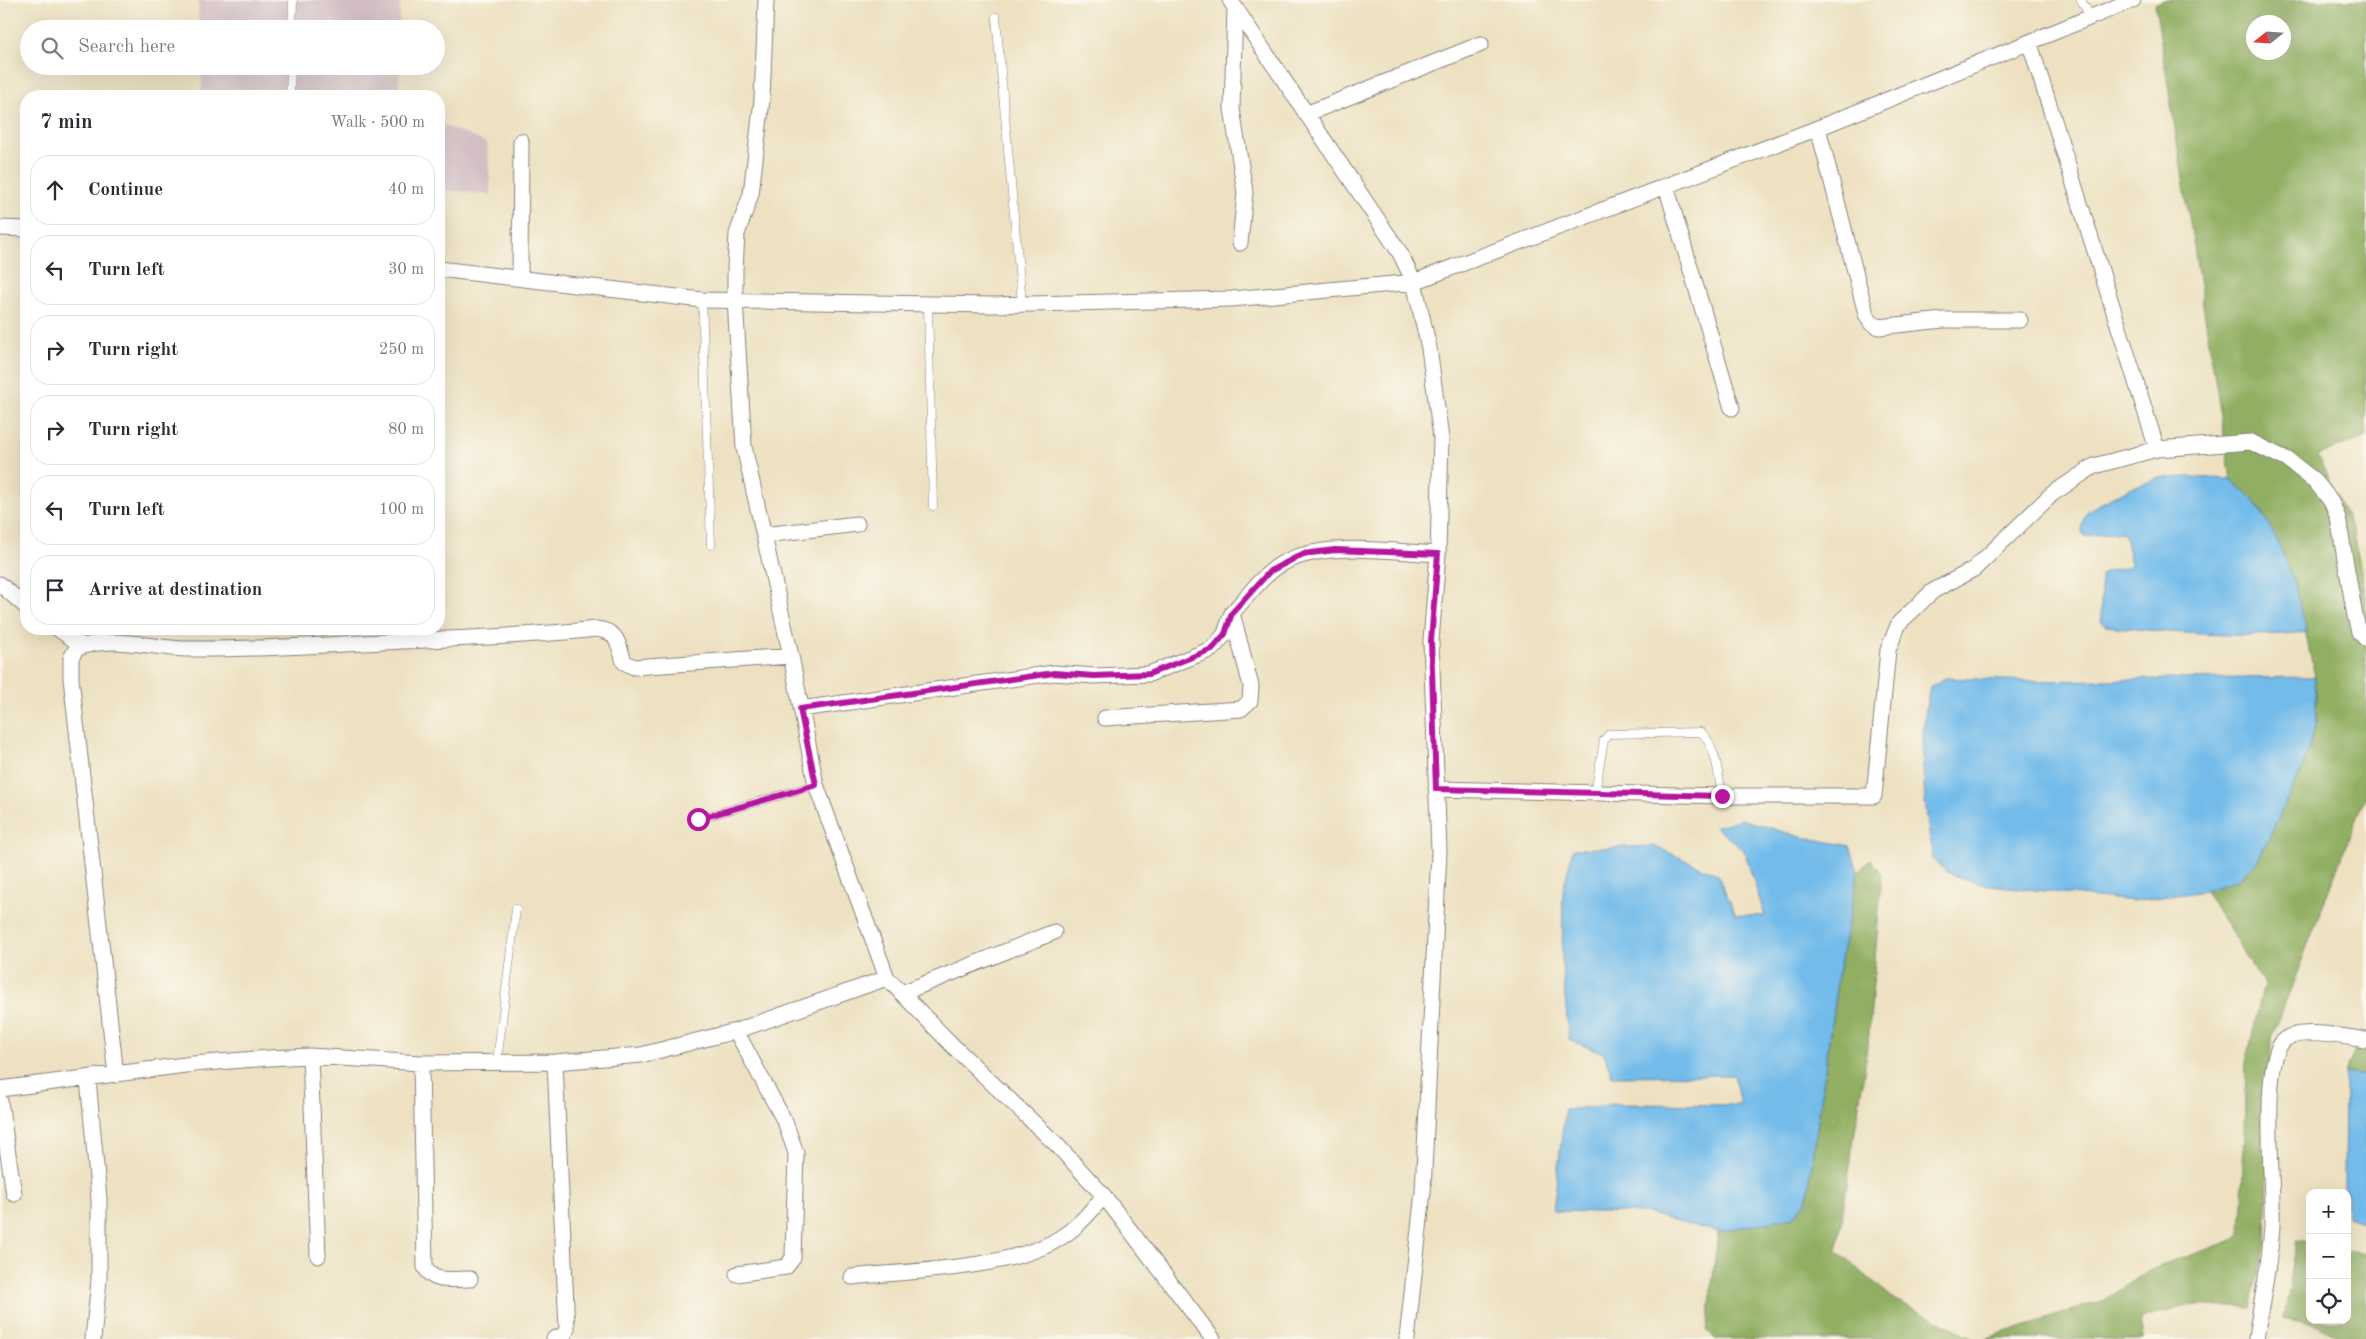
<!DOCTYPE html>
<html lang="en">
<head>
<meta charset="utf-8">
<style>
	:root { --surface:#fff; --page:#f2f2f3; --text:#2b2b33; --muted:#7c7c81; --line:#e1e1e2 }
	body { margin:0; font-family:"Old Standard TT",serif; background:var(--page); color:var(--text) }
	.controls { position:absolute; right:15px; bottom:15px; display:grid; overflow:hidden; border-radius:10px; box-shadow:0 5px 20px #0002 }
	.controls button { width:45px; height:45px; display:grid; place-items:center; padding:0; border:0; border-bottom:1px solid var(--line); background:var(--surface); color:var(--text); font:25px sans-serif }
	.compass { position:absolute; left:2246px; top:15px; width:45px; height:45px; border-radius:50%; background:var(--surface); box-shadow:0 5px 20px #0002; rotate:253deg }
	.stop { position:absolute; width:15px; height:15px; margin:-11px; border:4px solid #b5179e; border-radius:50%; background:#fff }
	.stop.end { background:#b5179e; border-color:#fff; box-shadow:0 1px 5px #0008 }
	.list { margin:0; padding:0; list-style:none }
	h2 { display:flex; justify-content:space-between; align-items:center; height:65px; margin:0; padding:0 20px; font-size:21px }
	h2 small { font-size:16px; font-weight:400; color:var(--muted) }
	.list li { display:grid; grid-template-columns:32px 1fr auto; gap:15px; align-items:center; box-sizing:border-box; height:70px; margin:0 10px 10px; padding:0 10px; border:1px solid var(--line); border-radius:20px }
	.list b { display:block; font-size:19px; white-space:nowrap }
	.list em { font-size:16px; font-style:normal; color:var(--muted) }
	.icon { flex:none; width:28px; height:28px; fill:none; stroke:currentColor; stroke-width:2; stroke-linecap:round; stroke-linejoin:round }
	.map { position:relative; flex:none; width:2366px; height:1339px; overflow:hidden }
	.search { position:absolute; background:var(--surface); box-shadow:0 5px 20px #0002; left:20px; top:20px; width:425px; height:55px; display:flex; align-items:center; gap:12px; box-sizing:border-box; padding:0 18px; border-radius:28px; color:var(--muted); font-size:19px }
	.panel { position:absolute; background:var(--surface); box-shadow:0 5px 20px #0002; left:20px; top:90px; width:425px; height:545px; border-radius:20px }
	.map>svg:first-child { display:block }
	.industrial { fill:#d2bec4 }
	.forest { fill:#90af62; stroke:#59684e; fill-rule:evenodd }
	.water { fill:#72bbea; stroke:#4a6e92 }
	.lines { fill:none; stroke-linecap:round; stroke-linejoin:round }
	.lane-casing { stroke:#88827e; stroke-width:9 }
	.street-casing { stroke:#88827e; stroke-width:17 }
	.lane { stroke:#fff; stroke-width:8 }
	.street { stroke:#fff; stroke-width:15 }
	.route { stroke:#b5179e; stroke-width:6 }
</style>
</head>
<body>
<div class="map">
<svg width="2366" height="1339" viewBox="0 0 2366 1339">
	<rect width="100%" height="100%" fill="#fbf7ec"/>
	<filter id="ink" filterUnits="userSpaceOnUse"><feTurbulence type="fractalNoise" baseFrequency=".02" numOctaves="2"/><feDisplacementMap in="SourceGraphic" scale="10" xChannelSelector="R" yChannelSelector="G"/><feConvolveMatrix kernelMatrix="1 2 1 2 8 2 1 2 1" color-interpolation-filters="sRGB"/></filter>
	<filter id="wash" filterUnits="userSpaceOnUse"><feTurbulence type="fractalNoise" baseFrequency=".0096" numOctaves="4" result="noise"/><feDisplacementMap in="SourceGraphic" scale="20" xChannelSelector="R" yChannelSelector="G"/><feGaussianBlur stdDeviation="1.12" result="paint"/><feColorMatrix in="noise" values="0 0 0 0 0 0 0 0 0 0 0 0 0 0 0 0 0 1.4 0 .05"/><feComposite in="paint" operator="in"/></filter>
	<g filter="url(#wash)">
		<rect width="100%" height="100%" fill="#ede1c1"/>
		<path class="industrial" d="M 198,0 L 400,0 L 399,29 L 199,29 Z
			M 201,66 L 399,66 L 399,96 L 202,96 Z
			M 439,123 L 487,143 L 491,195 L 439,189 Z"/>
		<path class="forest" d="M 2164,0 L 2366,0 L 2366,437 L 2317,455 L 2354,533 L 2366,598 L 2366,793 L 2272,1038 L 2266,1242 L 2252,1308 L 2189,1305 L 2140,1319 L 2143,1339 L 1984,1339 L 2104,1300 L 2150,1270 L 2241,1237 L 2246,1063 L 2264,984 L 2205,891 L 2237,880 L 2258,860 L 2303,767 L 2317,722 L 2315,677 L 2295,584 L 2260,508 L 2231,479 L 2155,4 ZM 2254,22 L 2284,22 L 2284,52 L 2254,52 Z
			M 1871,859 L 1882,874 L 1868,1045 L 1837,1251 L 1895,1300 L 1976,1339 L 1715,1339 L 1707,1331 L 1718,1232 L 1793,1217 L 1807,1201 L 1838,974 L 1858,872 Z
			M 2359,1042 L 2366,1043 L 2366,1076 L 2345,1073 Z
			M 2297,1241 L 2310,1243 L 2310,1320 L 2347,1320 L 2347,1250 L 2366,1253 L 2366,1339 L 2343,1339 L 2320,1326 L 2284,1319 Z"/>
		<path class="water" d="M 2192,477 L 2231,479 C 2240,488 2253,498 2260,510 C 2285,548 2296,589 2307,632 C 2239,639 2174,633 2106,626 L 2101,622 L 2101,575 L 2104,572 L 2130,567 L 2131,564 L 2125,535 L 2122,532 L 2085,536 C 2078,528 2084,520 2087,511 L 2130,488 L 2160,478 Z
			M 2315,677 L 2317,722 L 2303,767 L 2258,860 L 2237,880 L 2205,891 L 2133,901 L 1981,884 L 1950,874 L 1933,860 C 1924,804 1917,741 1930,687 L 1945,678 L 2032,681 Z
			M 1741,819 L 1797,836 L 1850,846 L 1858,872 L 1838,974 L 1807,1201 L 1793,1217 L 1718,1232 L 1646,1213 L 1553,1211 L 1565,1110 L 1615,1104 L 1740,1105 L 1734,1075 L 1612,1076 L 1604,1053 L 1569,1040 L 1562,964 L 1563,891 L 1573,849 L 1654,846 L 1717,874 L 1736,915 L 1765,916 L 1744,850 L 1715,827 Z
			M 2345,1073 L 2366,1076 L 2366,1223 L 2347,1217 L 2347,1193 L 2344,1193 Z"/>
	</g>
	<g filter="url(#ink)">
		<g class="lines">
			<g class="lane-casing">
				<path id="lane" d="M 2081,0 L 2091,18
					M 996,17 L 1022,304
					M 292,29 L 293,0
					M 290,96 L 291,66
					M 702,300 L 711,545
					M 928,304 L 933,506
					M 1595,793 L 1604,740 L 1609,734 L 1701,732 C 1717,747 1718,775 1722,796
					M 698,819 L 816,785
					M 497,1061 L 516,909"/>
			</g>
			<g class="street-casing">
				<path id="street" d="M 766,0 L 762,100 L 751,194 L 737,234 L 735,269 L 735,300 L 744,447 L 791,656 L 816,785 L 887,978 L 952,1045 L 1057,1145 L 1104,1196 L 1213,1339
					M 1230,0 L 1400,253 L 1414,282 L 1429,348 L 1441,438 L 1438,554 L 1431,641 L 1439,851 L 1423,1192 L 1407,1339
					M 1235,8 L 1232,109 L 1245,192 L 1240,243
					M 2030,44 L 2157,449
					M 1306,114 L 1481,44
					M 1818,128 L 1866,314 L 1871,323 L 1879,327 L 1943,320 L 2020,320
					M 1666,186 L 1732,408
					M 0,228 L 26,229
					M 439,269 L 702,300 L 992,305 L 1232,299 L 1414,282 L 1818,128 L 2133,0
					M 520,278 L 521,141
					M 764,535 L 857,524
					M 0,584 L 26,607
					M 58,629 L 83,646
					M 801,709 L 1054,673 L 1094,676 L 1149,674 L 1212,649 L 1225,634 L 1232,613
					M 1105,718 L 1241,709 L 1250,701 L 1251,686 L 1232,613 C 1244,600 1256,584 1269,573 C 1308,537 1389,552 1438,554
					M 1436,789 L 1722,796 L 1874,796 L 1888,650 L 1899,623 L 1933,591 L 1974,569 L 2052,494 L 2094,466 L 2157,449 L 2251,442 L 2288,460 L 2315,481 L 2331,501 L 2338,518 L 2355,616 L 2359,632 L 2366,639
					M 902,993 L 1054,932
					M 736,1031 L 785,1122 L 796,1153 L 793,1258 L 786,1267 L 737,1274
					M 310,1056 L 318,1256
					M 421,1063 L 425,1267 C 432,1284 454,1279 470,1279
					M 116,1075 L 71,678 L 71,658 L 76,649 C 110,634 150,648 185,649 C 251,650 318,645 383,642 C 454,638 525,637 596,629 C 618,631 618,643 624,662 L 634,667 L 791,656
					M 88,1079 L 99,1199 L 99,1280 L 93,1339
					M 0,1089 L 193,1064 L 269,1058 L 310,1056 L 421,1063 L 555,1062 L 641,1055 L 736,1031 L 887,978
					M 0,1101 L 14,1194
					M 852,1277 C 909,1271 1013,1269 1060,1238 C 1078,1227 1090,1212 1104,1196
					M 554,1339 L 564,1335 L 567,1329 L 555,1062
					M 2256,1339 C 2261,1301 2271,1261 2272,1223 C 2274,1187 2260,1062 2284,1040 C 2299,1027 2347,1037 2366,1040"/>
			</g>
			<use href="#lane" class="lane"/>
			<use href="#street" class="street"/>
		</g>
	</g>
	<g class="lines" filter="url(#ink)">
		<path class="route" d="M 698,819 L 816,785 L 800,709 L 1054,673 L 1094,676 L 1149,674 L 1212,649 L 1225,634 L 1232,613 L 1270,571 L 1303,554 L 1335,550 L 1438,554 L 1431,641 L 1436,789 L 1722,796"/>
	</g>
</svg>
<div class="controls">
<button>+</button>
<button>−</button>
<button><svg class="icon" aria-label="locate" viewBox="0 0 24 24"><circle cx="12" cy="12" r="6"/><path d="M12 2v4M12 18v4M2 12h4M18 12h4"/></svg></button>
</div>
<svg class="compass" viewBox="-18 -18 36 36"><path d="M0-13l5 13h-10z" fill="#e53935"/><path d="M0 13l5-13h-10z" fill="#7c7c81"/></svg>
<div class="stop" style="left:698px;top:819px"></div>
<div class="stop end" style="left:1722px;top:796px"></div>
<div class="search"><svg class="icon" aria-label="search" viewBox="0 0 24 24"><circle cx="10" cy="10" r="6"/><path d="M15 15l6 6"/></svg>Search here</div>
<section class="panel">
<h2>7 min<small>Walk · 500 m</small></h2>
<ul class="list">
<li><svg class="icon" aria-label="ahead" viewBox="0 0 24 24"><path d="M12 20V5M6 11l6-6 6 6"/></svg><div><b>Continue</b></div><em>40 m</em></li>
<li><svg class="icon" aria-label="left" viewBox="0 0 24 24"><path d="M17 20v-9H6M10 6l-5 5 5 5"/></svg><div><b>Turn left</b></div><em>30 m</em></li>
<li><svg class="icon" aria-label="right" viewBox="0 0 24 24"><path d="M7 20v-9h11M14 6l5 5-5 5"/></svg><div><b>Turn right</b></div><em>250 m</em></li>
<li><svg class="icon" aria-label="right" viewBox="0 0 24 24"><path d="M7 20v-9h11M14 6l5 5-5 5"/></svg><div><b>Turn right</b></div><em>80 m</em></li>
<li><svg class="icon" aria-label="left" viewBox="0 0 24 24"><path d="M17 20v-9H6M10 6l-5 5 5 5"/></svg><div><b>Turn left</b></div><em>100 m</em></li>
<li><svg class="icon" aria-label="arrive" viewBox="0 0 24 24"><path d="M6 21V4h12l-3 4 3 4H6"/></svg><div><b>Arrive at destination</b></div></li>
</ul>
</section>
</div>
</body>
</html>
